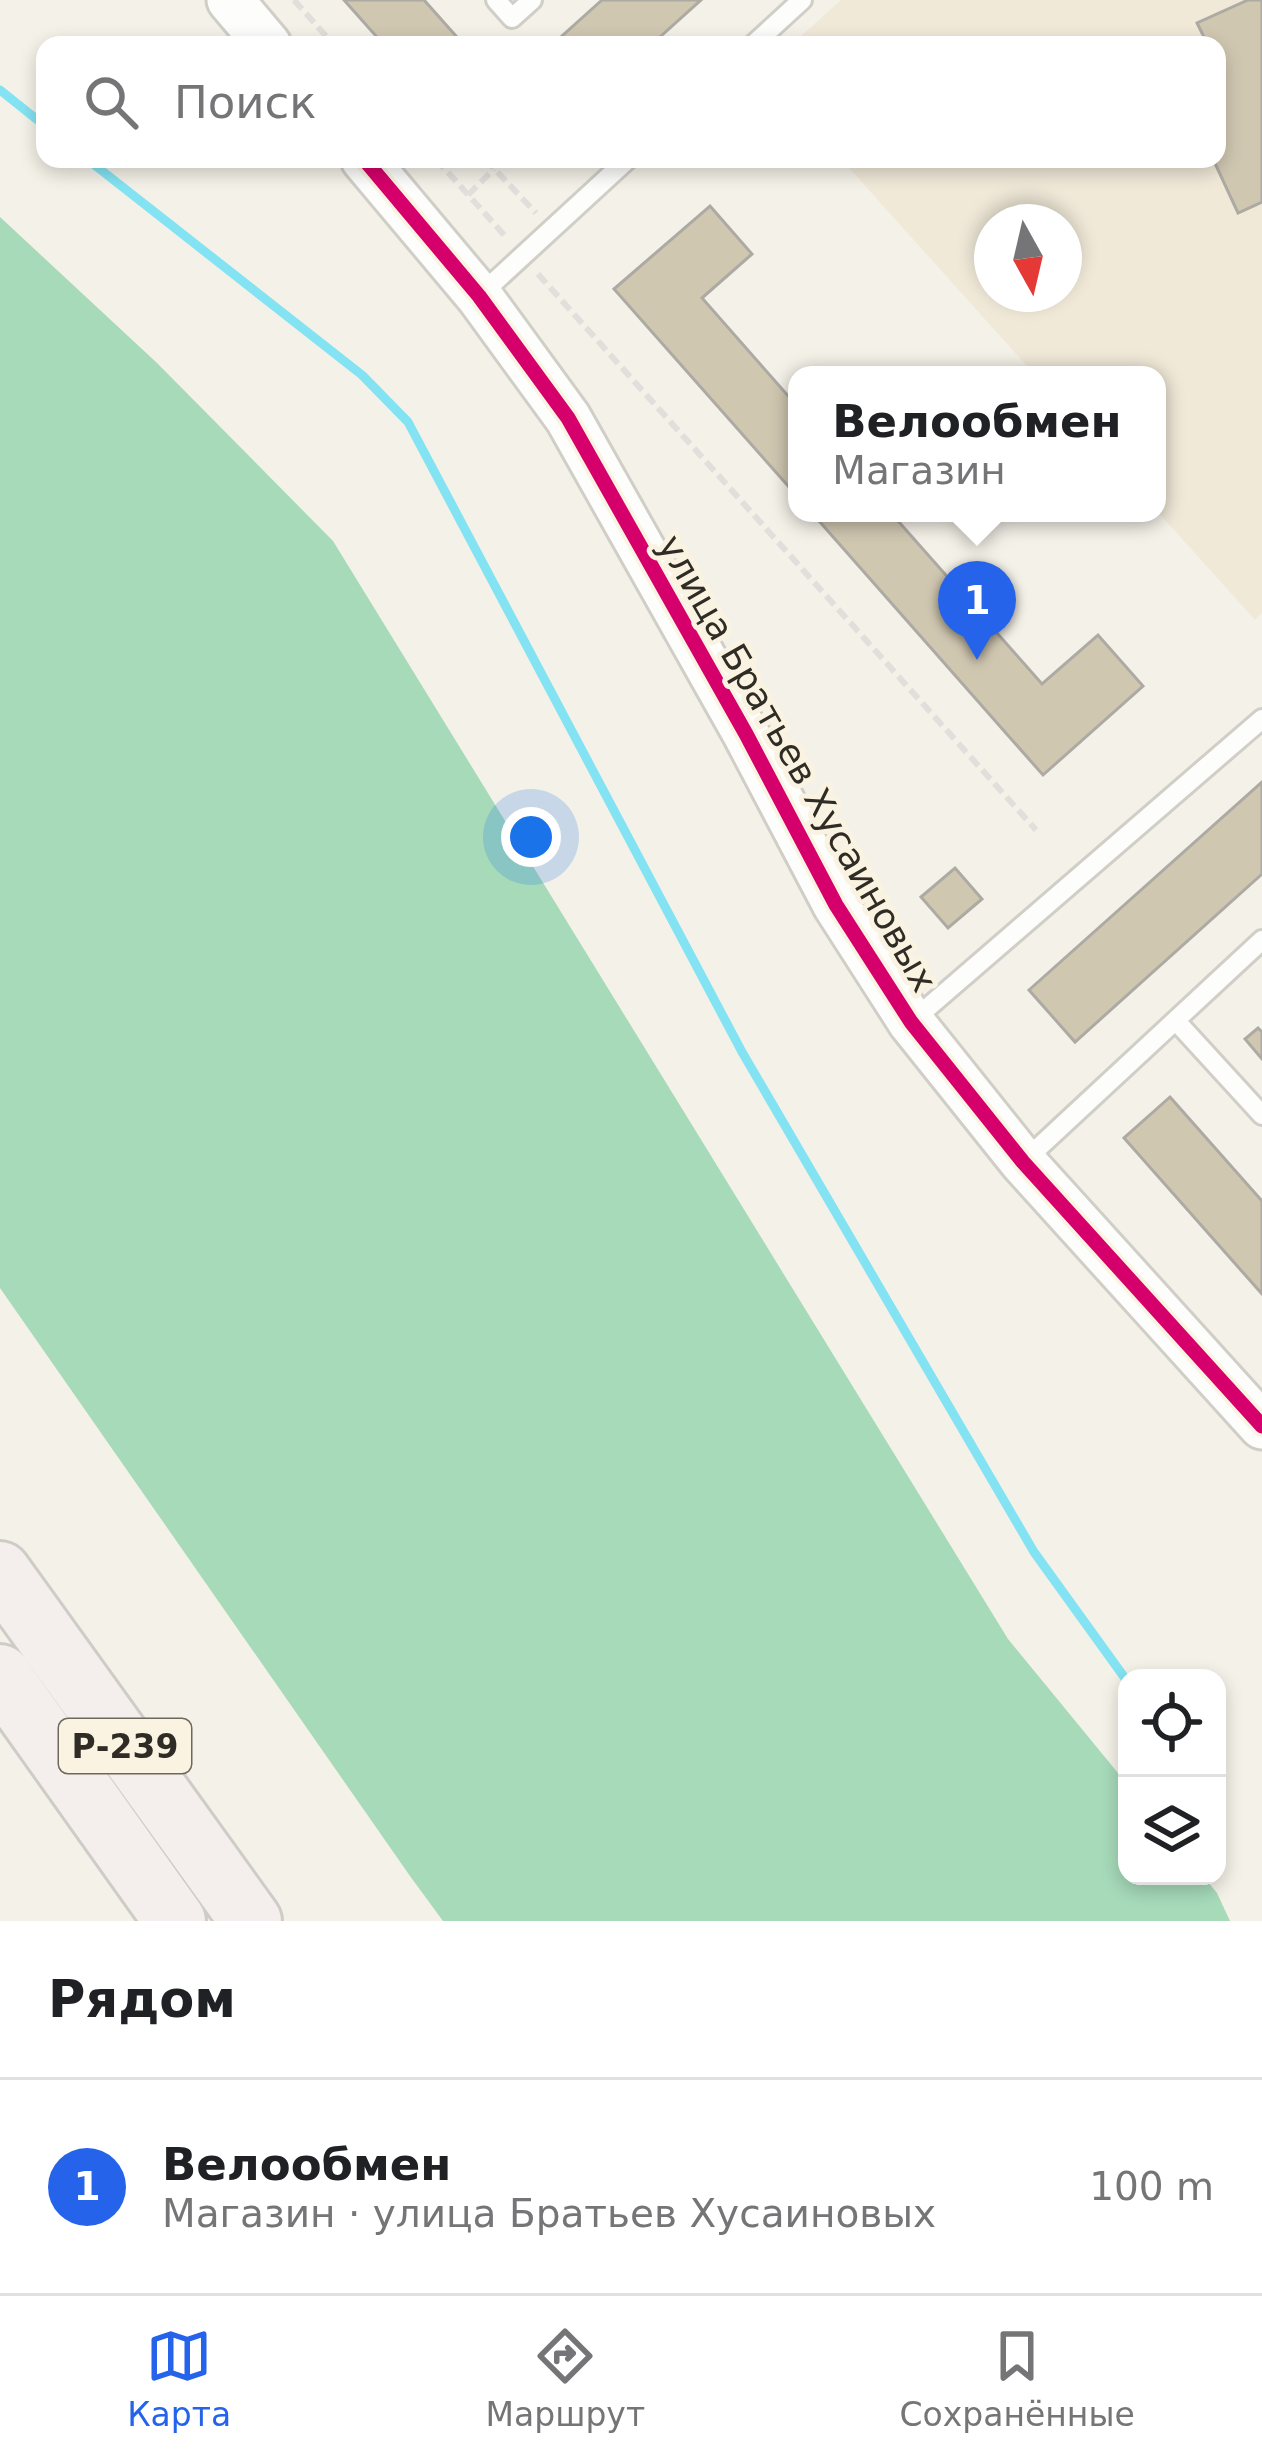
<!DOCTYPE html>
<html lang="ru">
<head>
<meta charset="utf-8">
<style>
	:root { --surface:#fff; --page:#f2f2f2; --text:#202124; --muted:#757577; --line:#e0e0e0; --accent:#2563eb }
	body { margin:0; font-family:"DejaVu Sans",sans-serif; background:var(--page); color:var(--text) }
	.controls { position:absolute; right:36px; bottom:36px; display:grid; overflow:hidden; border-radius:24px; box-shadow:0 6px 18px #0003 }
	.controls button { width:108px; height:108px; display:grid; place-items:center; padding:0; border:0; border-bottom:3px solid var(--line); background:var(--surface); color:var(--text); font:60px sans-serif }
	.compass { position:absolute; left:974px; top:204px; width:108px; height:108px; border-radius:50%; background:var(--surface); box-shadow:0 6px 18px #0003; rotate:172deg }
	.you { position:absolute; left:531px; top:837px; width:42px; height:42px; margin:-30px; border:9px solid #fff; border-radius:50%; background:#1a73e8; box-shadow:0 0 0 18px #1a73e833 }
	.badge { display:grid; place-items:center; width:78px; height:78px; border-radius:50%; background:var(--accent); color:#fff; font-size:39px; font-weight:700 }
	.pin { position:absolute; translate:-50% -99px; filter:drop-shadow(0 3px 6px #0008) }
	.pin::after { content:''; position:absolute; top:63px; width:42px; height:36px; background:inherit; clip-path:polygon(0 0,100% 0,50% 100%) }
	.popup { position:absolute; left:788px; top:366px; width:378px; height:156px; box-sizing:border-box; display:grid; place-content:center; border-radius:24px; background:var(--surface); filter:drop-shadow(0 3px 9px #0005); font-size:39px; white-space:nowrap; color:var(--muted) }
	.popup b { font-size:45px; color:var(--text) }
	.popup::after { content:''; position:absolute; left:50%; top:100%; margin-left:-24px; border:24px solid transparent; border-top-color:var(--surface) }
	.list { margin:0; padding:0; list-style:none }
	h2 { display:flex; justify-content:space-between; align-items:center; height:156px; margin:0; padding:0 48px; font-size:51px }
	h2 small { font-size:39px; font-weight:400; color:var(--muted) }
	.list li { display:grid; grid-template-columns:78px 1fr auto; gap:36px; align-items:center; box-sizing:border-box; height:216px; padding:0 48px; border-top:3px solid var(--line) }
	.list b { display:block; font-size:45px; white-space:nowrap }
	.list p { margin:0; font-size:39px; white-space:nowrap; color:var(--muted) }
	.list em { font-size:39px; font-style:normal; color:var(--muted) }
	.icon { flex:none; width:66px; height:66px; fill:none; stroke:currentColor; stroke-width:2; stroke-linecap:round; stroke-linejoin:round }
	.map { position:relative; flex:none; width:1262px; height:1921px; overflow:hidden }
	.search { position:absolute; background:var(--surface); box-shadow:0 6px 18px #0003; left:36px; right:36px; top:36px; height:132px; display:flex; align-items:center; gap:30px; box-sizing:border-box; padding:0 42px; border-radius:24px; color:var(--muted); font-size:45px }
	.sheet { height:372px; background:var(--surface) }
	nav { display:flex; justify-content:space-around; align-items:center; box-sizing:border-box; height:168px; border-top:3px solid var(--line); background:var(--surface); font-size:33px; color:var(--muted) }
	nav a { display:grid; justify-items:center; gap:6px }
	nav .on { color:var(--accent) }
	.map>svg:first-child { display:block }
	.built { fill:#f0e9d8; fill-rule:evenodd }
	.forest { fill:#a6dab9 }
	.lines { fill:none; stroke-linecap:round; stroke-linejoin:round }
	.stream { stroke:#84e3f2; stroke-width:9 }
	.building { fill:#d0c7b1; stroke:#adaaa3; stroke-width:3 }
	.service-casing { stroke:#d0cec7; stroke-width:24 }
	.tertiary-casing { stroke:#d0cec7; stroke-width:51 }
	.trunk-casing { stroke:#cdccc7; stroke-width:66 }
	.path { stroke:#e0dfdc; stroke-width:6; stroke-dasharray:12 6; stroke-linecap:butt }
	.service { stroke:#fdfdfc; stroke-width:18 }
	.tertiary { stroke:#fdfdfc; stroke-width:45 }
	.trunk { stroke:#f4eeec; stroke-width:60 }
	.cycleway-casing { stroke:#faf3e2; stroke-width:22 }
	.cycleway { stroke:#d6006c; stroke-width:15 }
	.labels { text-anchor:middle; stroke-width:10; stroke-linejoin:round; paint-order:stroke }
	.shield { fill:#faf3e2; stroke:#6c685e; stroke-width:3 }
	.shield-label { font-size:33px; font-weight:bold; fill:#2f2c25 }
	.street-label { font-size:36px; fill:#2f2c25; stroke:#faf3e2 }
</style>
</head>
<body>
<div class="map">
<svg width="1262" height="1921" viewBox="0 0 1262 1921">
	<rect width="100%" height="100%" fill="#f4f1e8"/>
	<path class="built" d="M 841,0 L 1262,0 L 1262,613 L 1255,620 L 1157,511 L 1157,375 L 1035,375 L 841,159 L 1217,159 L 1217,45 L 791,45 ZM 992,222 L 1064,222 L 1064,294 L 992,294 Z"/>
	<path class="forest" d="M 0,217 L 157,363 L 333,541 L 1008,1639 L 1127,1784 L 1127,1876 L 1203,1876 L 1217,1893 L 1230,1921 L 443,1921 L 410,1876 L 0,1288 Z"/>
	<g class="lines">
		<path class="stream" d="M 0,90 L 45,126
			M 87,159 L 362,375 L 408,422 L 742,1052 L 1034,1552 L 1127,1681"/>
	</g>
	<path class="building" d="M 344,0 L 424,0 L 464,45 L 384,45 Z
		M 602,0 L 701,0 L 651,45 L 552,45 Z
		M 1248,0 L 1262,0 L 1262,202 L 1238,213 L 1213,159 L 1217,159 L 1217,45 L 1197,45 L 1206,41 L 1197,23 Z
		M 710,206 L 752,254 L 702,298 L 797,406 L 797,496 L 614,289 Z
		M 812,513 L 891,513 L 1042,684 L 1098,635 L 1143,686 L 1043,775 Z
		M 1262,782 L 1262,874 L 1075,1042 L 1029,990 Z
		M 955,868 L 982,899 L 948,928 L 921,897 Z
		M 1258,1028 L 1262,1032 L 1262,1059 L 1245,1039 Z
		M 1170,1097 L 1262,1201 L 1262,1294 L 1124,1138 Z"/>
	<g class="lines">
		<g class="service-casing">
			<path id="service" d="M 496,0 L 512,18 L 532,0
				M 753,45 L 802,0
				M 479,296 L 628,159
				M 1176,1021 L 1262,1115
				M 911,1022 L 1262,719
				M 1023,1162 L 1262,940"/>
		</g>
		<g class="tertiary-casing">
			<path id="tertiary" d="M 230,0 L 268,45
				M 364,159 L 479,296 L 568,418 L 746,734 L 836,905 L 911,1022 L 1023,1162 L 1262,1426"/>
		</g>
		<g class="trunk-casing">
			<path id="trunk" d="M 0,1572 L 251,1921
				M 0,1675 L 175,1921"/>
		</g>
		<path class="path" d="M 294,0 L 334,45
			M 436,159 L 506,237
			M 485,159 L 536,213
			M 468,195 L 494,169
			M 538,274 L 1036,830"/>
		<use href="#service" class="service"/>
		<use href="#tertiary" class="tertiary"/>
		<use href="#trunk" class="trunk"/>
		<g class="cycleway-casing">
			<path id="cycleway" d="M 364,159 L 479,296 L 568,418 L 746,734 L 836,905 L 911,1022 L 1023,1162 L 1262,1426"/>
		</g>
		<use href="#cycleway" class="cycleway"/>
	</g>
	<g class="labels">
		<rect class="shield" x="59" y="1719" width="132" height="54" rx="9"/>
		<g class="shield-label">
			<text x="125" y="1758">Р-239</text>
		</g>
		<g class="street-label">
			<text transform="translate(798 763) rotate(60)" y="13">улица Братьев Хусаиновых</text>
		</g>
	</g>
</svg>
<div class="controls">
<button><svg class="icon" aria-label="locate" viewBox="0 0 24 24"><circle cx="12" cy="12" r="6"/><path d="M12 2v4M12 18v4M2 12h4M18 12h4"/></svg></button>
<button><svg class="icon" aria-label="layers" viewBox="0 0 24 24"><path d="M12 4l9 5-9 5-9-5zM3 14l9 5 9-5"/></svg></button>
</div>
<svg class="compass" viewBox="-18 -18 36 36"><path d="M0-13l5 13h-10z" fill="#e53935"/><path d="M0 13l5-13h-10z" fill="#757577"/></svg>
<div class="you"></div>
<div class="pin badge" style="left:977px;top:660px">1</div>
<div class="popup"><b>Велообмен</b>Магазин</div>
<div class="search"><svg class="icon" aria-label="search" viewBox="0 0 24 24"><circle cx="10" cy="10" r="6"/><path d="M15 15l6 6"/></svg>Поиск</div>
</div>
<section class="sheet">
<h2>Рядом<small></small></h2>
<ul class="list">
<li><span class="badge">1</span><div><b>Велообмен</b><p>Магазин · улица Братьев Хусаиновых</p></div><em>100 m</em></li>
</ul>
</section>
<nav>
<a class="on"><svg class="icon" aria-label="map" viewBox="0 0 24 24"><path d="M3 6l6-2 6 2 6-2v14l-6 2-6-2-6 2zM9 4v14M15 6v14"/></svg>Карта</a>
<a><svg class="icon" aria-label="directions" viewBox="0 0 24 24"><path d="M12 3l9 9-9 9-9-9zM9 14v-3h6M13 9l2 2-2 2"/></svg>Маршрут</a>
<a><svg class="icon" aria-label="saved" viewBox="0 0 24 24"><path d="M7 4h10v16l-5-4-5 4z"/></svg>Сохранённые</a>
</nav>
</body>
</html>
